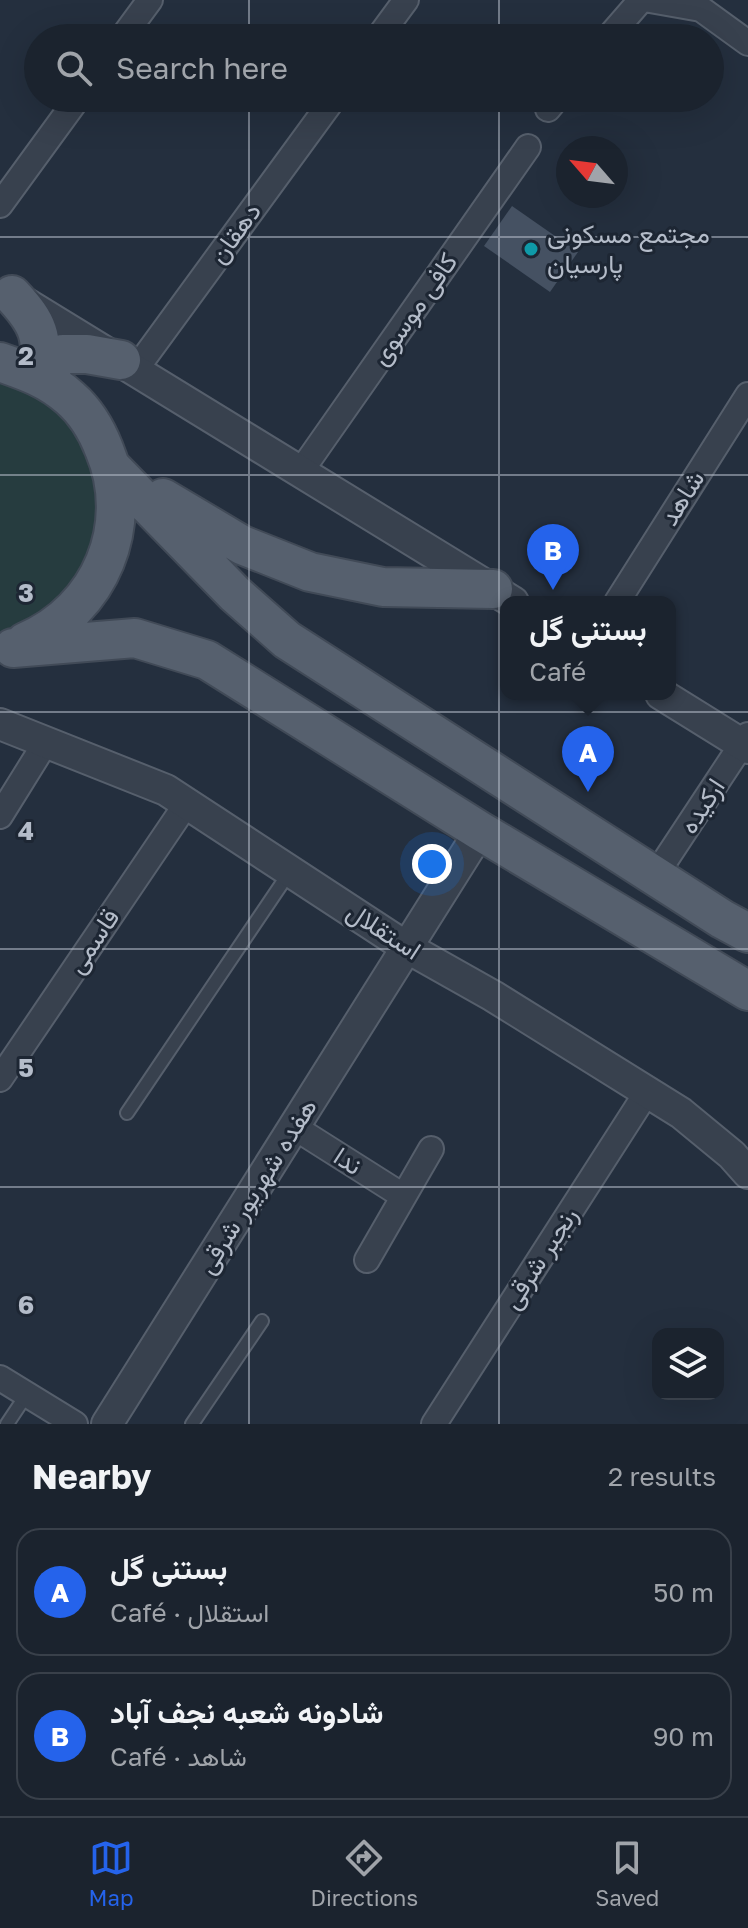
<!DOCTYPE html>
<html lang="en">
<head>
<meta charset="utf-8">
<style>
	:root { --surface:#1b232e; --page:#242b36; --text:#f1f3f6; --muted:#a0a4aa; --line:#39404a; --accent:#2563eb }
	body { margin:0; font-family:"Golos Text",Vazirmatn,sans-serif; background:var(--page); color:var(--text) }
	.controls { position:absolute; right:24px; bottom:24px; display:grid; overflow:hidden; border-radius:16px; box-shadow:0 8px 32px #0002 }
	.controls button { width:72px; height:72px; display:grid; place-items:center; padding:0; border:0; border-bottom:2px solid var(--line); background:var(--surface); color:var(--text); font:40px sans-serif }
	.compass { position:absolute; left:556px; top:136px; width:72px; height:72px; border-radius:50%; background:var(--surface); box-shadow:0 8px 32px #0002; rotate:298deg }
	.you { position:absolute; left:432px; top:864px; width:28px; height:28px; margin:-20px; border:6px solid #fff; border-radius:50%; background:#1a73e8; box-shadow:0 0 0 12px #1a73e833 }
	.badge { display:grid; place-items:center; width:52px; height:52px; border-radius:50%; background:var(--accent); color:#fff; font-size:26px; font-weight:700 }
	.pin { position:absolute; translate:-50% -66px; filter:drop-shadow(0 2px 4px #0008) }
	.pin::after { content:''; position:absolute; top:42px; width:28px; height:24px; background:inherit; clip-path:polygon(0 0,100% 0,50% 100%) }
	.popup { position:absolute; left:500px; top:596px; width:176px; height:104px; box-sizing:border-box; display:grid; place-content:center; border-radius:16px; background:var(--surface); filter:drop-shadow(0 2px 6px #0005); font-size:26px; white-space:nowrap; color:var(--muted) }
	.popup b { font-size:30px; color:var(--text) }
	.popup::after { content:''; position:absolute; left:50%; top:100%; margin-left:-16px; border:16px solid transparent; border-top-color:var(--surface) }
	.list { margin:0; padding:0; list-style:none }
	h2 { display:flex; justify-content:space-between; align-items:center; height:104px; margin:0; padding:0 32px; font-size:34px }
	h2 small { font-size:26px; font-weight:400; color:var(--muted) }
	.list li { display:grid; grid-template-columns:52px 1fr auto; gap:24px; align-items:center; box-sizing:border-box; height:128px; margin:0 16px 16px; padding:0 16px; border:2px solid var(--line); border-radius:24px }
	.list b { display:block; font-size:30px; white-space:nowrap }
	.list p { margin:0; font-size:26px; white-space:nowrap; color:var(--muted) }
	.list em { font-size:26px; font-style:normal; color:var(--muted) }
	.icon { flex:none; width:44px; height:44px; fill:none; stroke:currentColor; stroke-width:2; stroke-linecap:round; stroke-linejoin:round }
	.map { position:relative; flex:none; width:748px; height:1424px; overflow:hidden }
	.search { position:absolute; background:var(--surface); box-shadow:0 8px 32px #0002; left:24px; right:24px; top:24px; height:88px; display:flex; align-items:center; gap:20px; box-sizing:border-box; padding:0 28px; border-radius:44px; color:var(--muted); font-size:30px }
	.sheet { height:392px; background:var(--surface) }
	nav { display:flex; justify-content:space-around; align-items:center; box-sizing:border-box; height:112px; border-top:2px solid var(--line); background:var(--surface); font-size:22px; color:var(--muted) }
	nav a { display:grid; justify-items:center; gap:4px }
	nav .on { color:var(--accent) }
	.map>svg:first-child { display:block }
	.green { fill:#263c3f }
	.building { fill:#455162 }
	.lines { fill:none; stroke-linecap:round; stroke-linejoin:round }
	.service-casing { stroke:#565f6c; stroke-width:16 }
	.minor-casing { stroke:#565f6c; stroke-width:28 }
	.tertiary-casing { stroke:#565f6c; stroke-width:34 }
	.primary-casing { stroke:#414a57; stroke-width:42 }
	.service { stroke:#38414e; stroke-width:12 }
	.minor { stroke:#38414e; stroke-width:24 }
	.tertiary { stroke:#38414e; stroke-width:30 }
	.primary { stroke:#56606e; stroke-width:38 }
	.grid { fill:none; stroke:#b4bcc9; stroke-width:2; stroke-opacity:0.55 }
	.culture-dot { fill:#0f9aa8; stroke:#1d2633; stroke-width:3 }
	.labels { text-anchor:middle; stroke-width:6; stroke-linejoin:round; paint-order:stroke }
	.street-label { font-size:26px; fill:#b4bcc9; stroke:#1d2633 }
	.poi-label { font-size:26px; fill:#b4bcc9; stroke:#1d2633; text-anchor:start }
	.grid-label { font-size:26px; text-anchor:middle; font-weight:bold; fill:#b4bcc9; stroke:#1d2633; stroke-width:6; stroke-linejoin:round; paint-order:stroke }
</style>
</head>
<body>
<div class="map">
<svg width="748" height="1424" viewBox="0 0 748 1424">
	<rect width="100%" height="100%" fill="#242f3e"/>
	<path class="green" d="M 0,380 L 42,397 L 74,427 L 100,487 L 94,552 L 58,606 L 0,636 Z"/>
	<path class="building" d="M 512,206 L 578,252 L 550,292 L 484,246 Z"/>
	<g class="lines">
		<g class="service-casing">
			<path id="service" d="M 127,1113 L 289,873
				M 7,1424 L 27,1394
				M 192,1424 L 262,1321"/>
		</g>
		<g class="minor-casing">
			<path id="minor" d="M 650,0 L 701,9 L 748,43
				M 122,38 L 150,0
				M 378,38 L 406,0
				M 608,38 L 641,0
				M 548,109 L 557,98
				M 0,205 L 78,98
				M 136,369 L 334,98
				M 301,471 L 528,147
				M 617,602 L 748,395
				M 0,816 L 46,742
				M 655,876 L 748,735
				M 0,1079 L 187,803
				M 294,1127 L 403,1196
				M 367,1260 L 431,1149
				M 0,1378 L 75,1424
				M 434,1424 L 647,1092"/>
		</g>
		<g class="tertiary-casing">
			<path id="tertiary" d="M 17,298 L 513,602
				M 661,694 L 748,748
				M 0,724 L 166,790 L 406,947 L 493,996 L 681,1113 L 732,1155 L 748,1173
				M 107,1424 L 480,831"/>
		</g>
		<g class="primary-casing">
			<path id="primary" d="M 12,295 C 40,325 42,336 40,376
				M 0,362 C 26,371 49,379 70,398 C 85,411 97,431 104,449 C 136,524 101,610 25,642
				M 40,376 L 63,354 L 87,354 L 121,360
				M 112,468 L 235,594 L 287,640 L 722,919 L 748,933
				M 163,498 L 242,545 L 310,572 L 383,587 L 493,589
				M 13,648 L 135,638 L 207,660 L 480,831 L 748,991"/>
		</g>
		<use href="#service" class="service"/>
		<use href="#minor" class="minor"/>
		<use href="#tertiary" class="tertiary"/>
		<use href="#primary" class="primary"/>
	</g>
	<path class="grid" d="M 249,0 L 249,38M 499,0 L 499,38M 249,98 L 249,1424M 499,98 L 499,1424M 0,237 L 748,237M 0,475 L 748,475M 0,712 L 748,712M 0,949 L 748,949M 0,1187 L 748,1187"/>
	<circle class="culture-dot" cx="531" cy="249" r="8"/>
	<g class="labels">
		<g class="street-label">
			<text transform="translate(235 233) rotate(-54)" y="9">دهقان</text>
			<text transform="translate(414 309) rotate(-55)" y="9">کافی موسوی</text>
			<text transform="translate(682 498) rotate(-58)" y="9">شاهد</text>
			<text transform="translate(702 806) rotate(-57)" y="9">ارکیده</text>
			<text transform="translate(384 931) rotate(33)" y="9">استقلال</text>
			<text transform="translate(93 941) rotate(-56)" y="9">قاسمی</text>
			<text transform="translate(348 1161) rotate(33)" y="9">ندا</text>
			<text transform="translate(257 1186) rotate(-58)" y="9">هفده شهریور شرقی</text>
			<text transform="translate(540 1258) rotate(-57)" y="9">رنجبر شرقی</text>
		</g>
		<g class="poi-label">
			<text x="547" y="243">مجتمع مسکونی<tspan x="547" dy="30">پارسیان</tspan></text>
		</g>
	</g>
	<g class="grid-label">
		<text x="26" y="365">2</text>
		<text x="26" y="602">3</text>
		<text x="26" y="840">4</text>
		<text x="26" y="1077">5</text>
		<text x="26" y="1314">6</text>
	</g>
</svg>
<div class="controls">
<button><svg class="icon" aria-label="layers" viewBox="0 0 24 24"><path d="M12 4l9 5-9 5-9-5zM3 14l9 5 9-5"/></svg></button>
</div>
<svg class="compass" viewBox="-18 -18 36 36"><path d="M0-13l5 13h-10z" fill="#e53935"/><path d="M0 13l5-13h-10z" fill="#a0a4aa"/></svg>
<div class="you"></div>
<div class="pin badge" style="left:588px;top:792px">A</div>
<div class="popup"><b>بستنی گل</b>Café</div>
<div class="pin badge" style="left:553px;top:590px">B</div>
<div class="search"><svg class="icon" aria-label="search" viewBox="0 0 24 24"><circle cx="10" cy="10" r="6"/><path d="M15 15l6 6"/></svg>Search here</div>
</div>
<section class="sheet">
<h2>Nearby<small>2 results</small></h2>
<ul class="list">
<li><span class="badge">A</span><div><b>بستنی گل</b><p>Café · استقلال</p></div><em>50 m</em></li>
<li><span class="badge">B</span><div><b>شادونه شعبه نجف آباد</b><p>Café · شاهد</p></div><em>90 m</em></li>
</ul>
</section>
<nav>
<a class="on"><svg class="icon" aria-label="map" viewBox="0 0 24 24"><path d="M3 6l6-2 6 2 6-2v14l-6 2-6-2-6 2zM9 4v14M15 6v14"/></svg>Map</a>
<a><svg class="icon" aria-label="directions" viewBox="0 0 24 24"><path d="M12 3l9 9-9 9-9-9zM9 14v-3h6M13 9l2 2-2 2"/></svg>Directions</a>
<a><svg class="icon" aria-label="saved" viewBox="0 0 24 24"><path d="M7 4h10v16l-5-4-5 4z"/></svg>Saved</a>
</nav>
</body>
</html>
